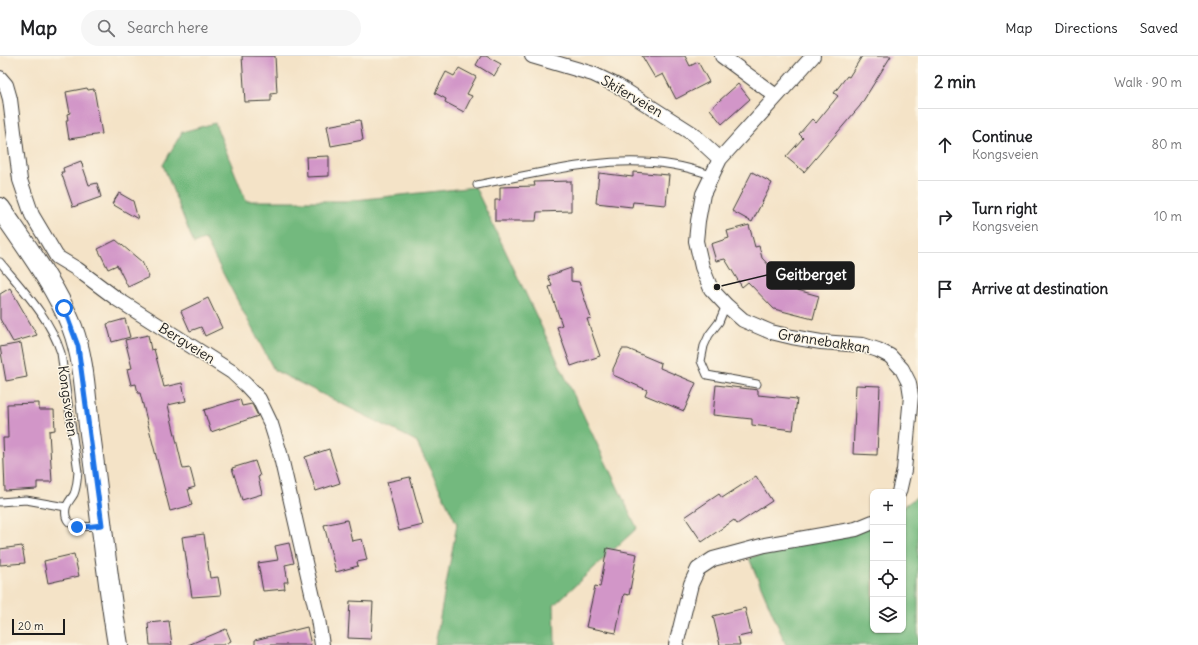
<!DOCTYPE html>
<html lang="en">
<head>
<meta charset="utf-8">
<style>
	:root { --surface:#fff; --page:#f6f6f6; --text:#202124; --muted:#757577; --line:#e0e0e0 }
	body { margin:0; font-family:Delius,sans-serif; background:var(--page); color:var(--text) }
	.controls { position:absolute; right:12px; bottom:12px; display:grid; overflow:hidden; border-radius:8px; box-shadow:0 1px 3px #0004 }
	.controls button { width:36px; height:36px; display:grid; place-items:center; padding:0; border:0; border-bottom:1px solid var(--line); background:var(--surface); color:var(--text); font:20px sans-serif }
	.scale { position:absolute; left:12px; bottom:10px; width:53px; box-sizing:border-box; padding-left:4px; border:2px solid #1c1c1c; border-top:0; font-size:11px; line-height:14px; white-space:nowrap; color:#1c1c1c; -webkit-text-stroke:3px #fcf5e5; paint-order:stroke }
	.stop { position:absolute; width:12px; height:12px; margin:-9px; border:3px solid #1a73e8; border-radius:50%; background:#fff }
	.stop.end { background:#1a73e8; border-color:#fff; box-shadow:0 1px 4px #0008 }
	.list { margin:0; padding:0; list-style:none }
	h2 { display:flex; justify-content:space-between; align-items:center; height:52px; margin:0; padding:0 16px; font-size:17px }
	h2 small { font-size:13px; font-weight:400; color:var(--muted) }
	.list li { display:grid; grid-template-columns:26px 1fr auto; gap:12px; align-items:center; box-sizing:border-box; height:72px; padding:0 16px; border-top:1px solid var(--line) }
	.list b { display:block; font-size:15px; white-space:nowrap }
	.list p { margin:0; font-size:13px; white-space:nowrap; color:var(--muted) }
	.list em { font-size:13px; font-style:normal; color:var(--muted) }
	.icon { flex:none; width:22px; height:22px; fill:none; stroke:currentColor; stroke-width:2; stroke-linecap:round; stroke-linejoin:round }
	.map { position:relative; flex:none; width:918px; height:589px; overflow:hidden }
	header { display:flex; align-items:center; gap:24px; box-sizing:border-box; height:56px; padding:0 20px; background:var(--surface); border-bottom:1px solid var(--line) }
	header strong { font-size:19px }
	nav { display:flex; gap:22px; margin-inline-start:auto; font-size:14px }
	.search { width:280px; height:36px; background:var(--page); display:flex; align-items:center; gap:10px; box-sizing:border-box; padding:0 14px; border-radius:22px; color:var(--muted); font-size:15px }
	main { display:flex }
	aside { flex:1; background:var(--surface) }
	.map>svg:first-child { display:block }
	.forest { fill:#73b97e; stroke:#486a4d }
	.building { fill:#d296c8 }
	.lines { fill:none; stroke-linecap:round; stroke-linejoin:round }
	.lane-casing { stroke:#3c3a36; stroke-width:9 }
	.street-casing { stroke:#3c3a36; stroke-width:16 }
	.secondary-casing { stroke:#3c3a36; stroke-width:22 }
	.lane { stroke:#fff; stroke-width:7 }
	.street { stroke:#fff; stroke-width:14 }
	.secondary { stroke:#fff; stroke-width:20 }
	.route { stroke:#1a73e8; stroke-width:5 }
	.labels { text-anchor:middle; stroke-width:3; stroke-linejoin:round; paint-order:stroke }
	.street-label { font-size:14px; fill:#1c1c1c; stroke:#fcf5e5 }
	.leader { fill:none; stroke:#1c1c1c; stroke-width:1.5 }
	.callout-dot { fill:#1c1c1c; stroke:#fcf5e5; stroke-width:1.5 }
	.callout { fill:#1c1c1c; stroke:#1c1c1c; stroke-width:1.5 }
	.callout-label { font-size:15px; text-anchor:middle; font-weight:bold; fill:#fff }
</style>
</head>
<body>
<header>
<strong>Map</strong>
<div class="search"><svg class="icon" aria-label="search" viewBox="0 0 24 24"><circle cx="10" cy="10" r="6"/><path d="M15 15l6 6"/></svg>Search here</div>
<nav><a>Map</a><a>Directions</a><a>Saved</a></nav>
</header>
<main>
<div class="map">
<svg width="918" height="589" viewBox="0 0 918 589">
	<rect width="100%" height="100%" fill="#fcf5e5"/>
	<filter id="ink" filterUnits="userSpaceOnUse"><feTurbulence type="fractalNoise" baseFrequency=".025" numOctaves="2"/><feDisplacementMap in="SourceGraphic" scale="8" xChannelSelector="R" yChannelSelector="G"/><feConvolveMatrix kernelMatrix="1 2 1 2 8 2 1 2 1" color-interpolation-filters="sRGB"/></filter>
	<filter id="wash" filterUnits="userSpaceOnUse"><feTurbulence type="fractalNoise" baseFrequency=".012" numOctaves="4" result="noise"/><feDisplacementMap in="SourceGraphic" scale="16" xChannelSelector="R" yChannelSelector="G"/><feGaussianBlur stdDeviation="0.9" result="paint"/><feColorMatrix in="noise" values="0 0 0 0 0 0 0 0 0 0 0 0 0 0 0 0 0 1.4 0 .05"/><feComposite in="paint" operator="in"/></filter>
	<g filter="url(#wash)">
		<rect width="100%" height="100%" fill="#f4e3c7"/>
		<path class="forest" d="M 215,67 L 246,145 L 346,145 L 475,131 L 637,472 L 554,549 L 555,589 L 435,589 L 457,468 L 416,385 L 274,314 L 205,183 L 194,188 L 163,109 L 182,76 Z
			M 918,440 L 918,589 L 786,589 L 749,502 L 873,461 L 873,574 L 903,574 L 903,451 Z"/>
		<g id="blocks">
			<path class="building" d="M 242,0 L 275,0 L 277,37 L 271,38 L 271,45 L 245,46 Z
				M 481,0 L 486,0 L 501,8 L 494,20 L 476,9 Z
				M 642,0 L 685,0 L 690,10 L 698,6 L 709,26 L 676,43 L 663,18 L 655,22 Z
				M 862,0 L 891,0 L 860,50 L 804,116 L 786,101 L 803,82 L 799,78 L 812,63 L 816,67 L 838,40 L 834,37 L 847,20 L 849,21 Z
				M 459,12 L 476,21 L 467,38 L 472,40 L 464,56 L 445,46 L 446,43 L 435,37 L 446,16 L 454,20 Z
				M 738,28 L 750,43 L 722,68 L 710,53 Z
				M 87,32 L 88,34 L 94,33 L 102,78 L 69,83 L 66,64 L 68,64 L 67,58 L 70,57 L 66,36 Z
				M 360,64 L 363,84 L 331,90 L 327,70 Z
				M 329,100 L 329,120 L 307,121 L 306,101 Z
				M 81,105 L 89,129 L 97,127 L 101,141 L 73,151 L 61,116 L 64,116 L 63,112 Z
				M 633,116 L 669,119 L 666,149 L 633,146 L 632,151 L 596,147 L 599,117 L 633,121 Z
				M 752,116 L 772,127 L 752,166 L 732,155 Z
				M 571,125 L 571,155 L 537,156 L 536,165 L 495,165 L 495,144 L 500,144 L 500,131 L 535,130 L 534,126 Z
				M 119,137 L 133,145 L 138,163 L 112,148 Z
				M 749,169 L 755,191 L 759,190 L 762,202 L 790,232 L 819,240 L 813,263 L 774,253 L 748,226 L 742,231 L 725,203 L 716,205 L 711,188 L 729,182 L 727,175 Z
				M 116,184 L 142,206 L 149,221 L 128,231 L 117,209 L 108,213 L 98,193 Z
				M 571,212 L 571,225 L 579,226 L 591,262 L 587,263 L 600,300 L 571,310 L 557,271 L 562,269 L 549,231 L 552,230 L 548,220 Z
				M 10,232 L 37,279 L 13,286 L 0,263 L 0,238 Z
				M 208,242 L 222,272 L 205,280 L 201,271 L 190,275 L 181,255 Z
				M 125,263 L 130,281 L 112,286 L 107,268 Z
				M 148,279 L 151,294 L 154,293 L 164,331 L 182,327 L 186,345 L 168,349 L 183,413 L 190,412 L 195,431 L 188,433 L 192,449 L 170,455 L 140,337 L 138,337 L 136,328 L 131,329 L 127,313 L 132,312 L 125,284 Z
				M 21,287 L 27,321 L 6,325 L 0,291 Z
				M 622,293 L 628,293 L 661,307 L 660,312 L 696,327 L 684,355 L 645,339 L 647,334 L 613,319 L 613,313 Z
				M 716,329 L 758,334 L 758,339 L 797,343 L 793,374 L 752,369 L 752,363 L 713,359 Z
				M 856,329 L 880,330 L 877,399 L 853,398 Z
				M 240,343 L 242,350 L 252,348 L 258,360 L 211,376 L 204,354 Z
				M 39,347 L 39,354 L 54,354 L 55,374 L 49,375 L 52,426 L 37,426 L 37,433 L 5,435 L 3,382 L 8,382 L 7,348 Z
				M 329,393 L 340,427 L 316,435 L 305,401 Z
				M 255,405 L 260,420 L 258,421 L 262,438 L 242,444 L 232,412 Z
				M 756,420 L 772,445 L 737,468 L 734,464 L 702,486 L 685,461 L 719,438 L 722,442 Z
				M 410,421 L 423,469 L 399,475 L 387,426 Z
				M 347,464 L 352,485 L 362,483 L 367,504 L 357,506 L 358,510 L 336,516 L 324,469 Z
				M 204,478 L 210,522 L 218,521 L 221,539 L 192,541 L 185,495 L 184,495 L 182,481 Z
				M 289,487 L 294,507 L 285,509 L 288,526 L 284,526 L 285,533 L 263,535 L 258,507 L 278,504 L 275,490 Z
				M 22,490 L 25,507 L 0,509 L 0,493 Z
				M 607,492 L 637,498 L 629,539 L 624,538 L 616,577 L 586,571 L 595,530 L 600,531 Z
				M 74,498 L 79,520 L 48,527 L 44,505 Z
				M 350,545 L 373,546 L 371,583 L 348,582 Z
				M 745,552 L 751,578 L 738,581 L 740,589 L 720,589 L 713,560 Z
				M 169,565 L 172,589 L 150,589 L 148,567 Z
				M 307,571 L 311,589 L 255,589 L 255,584 Z
				M 226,573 L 231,585 L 223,589 L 188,589 Z"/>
		</g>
	</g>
	<g filter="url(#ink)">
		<use href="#blocks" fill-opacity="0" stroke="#3c3a36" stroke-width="1"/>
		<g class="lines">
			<g class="lane-casing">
				<path id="lane" d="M 477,129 C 540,117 608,98 673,109 C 686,111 699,115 711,119
					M 0,206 C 23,234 50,262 61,297 L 78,416 C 77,424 77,431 74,438 C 72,442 67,447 66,452 C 62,474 86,471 100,470
					M 726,249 L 719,266 L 709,279 L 704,290 L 701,305 L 707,319 L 757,328
					M 0,446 L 26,444 L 66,451"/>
			</g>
			<g class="street-casing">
				<path id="street" d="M 532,0 L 593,18 L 618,30 L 693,78 L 720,103
					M 722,0 L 776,40
					M 813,0 L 720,103 L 703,138 L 698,165 L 696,185 L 702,211 L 711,233 L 726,249 L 743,264 L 771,276 L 792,281 L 821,286 L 863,289 L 878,294 L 890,300 L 902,313 L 909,327 L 911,340 L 904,414 L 899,436
					M 0,22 L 6,29 L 10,43 L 20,124 L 32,159 L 57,201 L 77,213 L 117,243 L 232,316 L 246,329 L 259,343 L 271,368 L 280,397 L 318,563 L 322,589
					M 676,589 L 691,528 L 698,513 L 713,503 L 765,489 L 856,473 L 873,466"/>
			</g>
			<g class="secondary-casing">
				<path id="secondary" d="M 0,152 C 25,189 56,230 72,271 C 84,302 85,337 89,370 C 99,443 106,516 118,589"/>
			</g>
			<use href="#lane" class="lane"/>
			<use href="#street" class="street"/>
			<use href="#secondary" class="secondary"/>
		</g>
	</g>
	<g class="lines" filter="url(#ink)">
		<path class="route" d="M 64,252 L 78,290 L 102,469 L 85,471 L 77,471"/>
	</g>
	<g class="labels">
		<g class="street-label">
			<text transform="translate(632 40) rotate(30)" y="5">Skiferveien</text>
			<text transform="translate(824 285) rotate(9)" y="5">Grønnebakkan</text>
			<text transform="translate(187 287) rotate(32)" y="5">Bergveien</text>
			<text transform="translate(68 345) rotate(82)" y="5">Kongsveien</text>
		</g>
	</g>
	<path class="leader" d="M717 231L767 219"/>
	<circle class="callout-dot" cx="717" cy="231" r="4"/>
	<rect class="callout" x="767" y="206" width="87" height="27" rx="4"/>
	<g class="callout-label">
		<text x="811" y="224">Geitberget</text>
	</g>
</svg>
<div class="controls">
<button>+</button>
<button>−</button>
<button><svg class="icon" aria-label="locate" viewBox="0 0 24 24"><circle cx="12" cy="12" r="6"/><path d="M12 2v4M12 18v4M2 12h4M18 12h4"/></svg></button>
<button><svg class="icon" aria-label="layers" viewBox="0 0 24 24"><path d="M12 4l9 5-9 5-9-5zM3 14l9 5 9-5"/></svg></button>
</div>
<div class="scale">20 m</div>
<div class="stop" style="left:64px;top:252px"></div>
<div class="stop end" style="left:77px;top:471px"></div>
</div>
<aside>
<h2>2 min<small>Walk · 90 m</small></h2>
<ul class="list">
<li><svg class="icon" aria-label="ahead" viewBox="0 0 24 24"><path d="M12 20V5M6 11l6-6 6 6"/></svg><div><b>Continue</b><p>Kongsveien</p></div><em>80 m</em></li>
<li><svg class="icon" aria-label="right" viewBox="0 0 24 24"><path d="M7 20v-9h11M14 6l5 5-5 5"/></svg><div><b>Turn right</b><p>Kongsveien</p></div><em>10 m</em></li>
<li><svg class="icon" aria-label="arrive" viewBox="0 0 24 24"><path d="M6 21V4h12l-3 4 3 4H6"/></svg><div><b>Arrive at destination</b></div></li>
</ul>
</aside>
</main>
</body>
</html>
